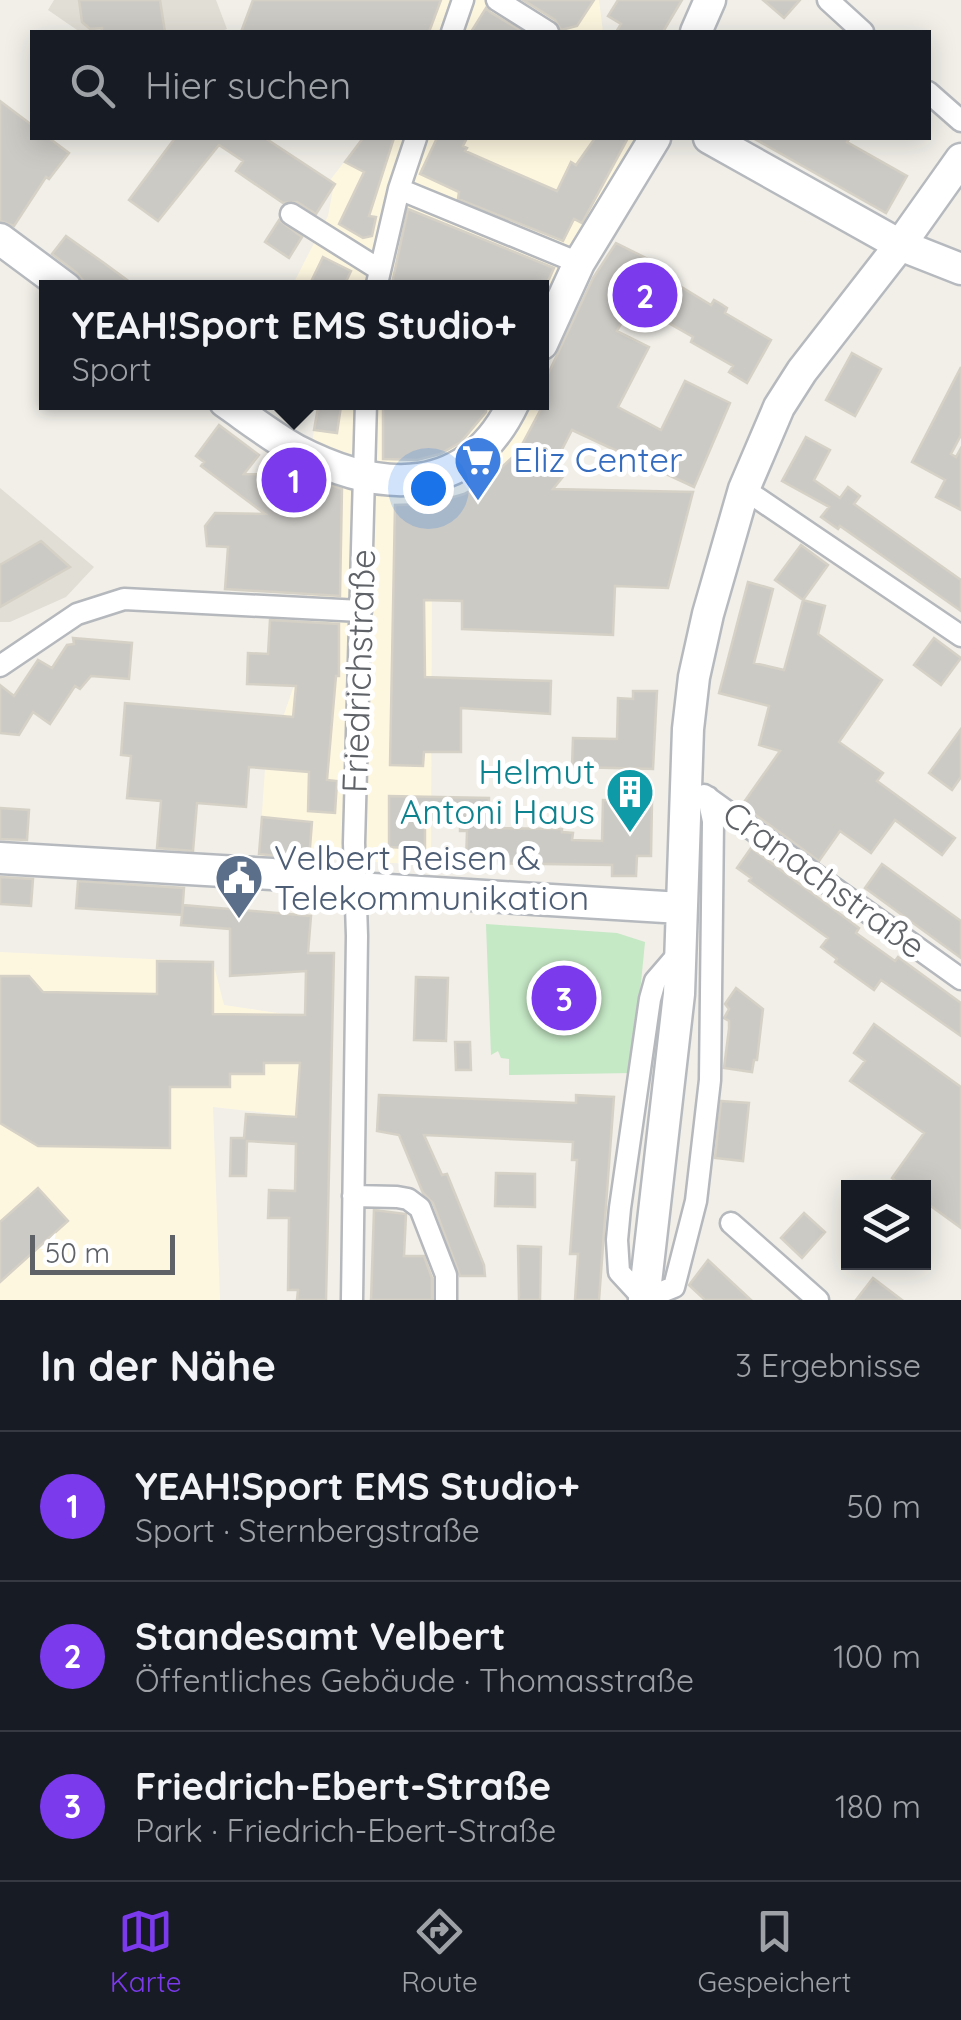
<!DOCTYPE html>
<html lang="de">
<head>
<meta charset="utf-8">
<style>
	:root { --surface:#171b24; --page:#242831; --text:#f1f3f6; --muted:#9ea1a6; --line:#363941; --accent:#7c3aed }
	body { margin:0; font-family:Quicksand,sans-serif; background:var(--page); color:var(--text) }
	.controls { position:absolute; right:30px; bottom:30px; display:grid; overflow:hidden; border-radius:0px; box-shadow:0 5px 25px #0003 }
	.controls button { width:90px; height:90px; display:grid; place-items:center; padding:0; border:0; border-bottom:2px solid var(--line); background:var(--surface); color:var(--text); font:50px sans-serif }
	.scale { position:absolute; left:30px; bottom:25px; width:145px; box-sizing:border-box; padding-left:10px; border:5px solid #5f6368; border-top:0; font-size:28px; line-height:35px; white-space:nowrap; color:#5f6368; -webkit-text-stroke:8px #fff; paint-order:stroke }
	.you { position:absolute; left:428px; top:488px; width:35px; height:35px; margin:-25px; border:8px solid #fff; border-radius:50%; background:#1a73e8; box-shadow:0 0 0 15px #1a73e833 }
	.badge { display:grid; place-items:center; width:65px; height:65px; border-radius:50%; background:var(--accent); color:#fff; font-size:32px; font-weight:700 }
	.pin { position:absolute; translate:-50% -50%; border:5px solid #fff; box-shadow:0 2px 10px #0006 }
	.popup { position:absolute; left:39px; top:280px; width:510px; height:130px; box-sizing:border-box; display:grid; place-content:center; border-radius:0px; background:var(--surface); filter:drop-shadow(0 2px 8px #0005); font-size:32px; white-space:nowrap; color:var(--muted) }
	.popup b { font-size:38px; color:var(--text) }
	.popup::after { content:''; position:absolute; left:50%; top:100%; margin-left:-20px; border:20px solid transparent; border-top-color:var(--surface) }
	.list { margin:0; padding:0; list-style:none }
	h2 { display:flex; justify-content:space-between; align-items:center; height:130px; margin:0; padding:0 40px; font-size:42px }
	h2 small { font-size:32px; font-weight:400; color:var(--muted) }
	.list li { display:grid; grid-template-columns:65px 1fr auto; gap:30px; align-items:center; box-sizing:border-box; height:150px; padding:0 40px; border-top:2px solid var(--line) }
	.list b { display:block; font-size:38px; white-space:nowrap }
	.list p { margin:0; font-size:32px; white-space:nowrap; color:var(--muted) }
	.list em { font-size:32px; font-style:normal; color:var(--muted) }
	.icon { flex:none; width:55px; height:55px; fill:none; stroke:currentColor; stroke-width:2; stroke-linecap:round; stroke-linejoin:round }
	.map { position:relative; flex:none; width:961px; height:1300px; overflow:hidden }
	.search { position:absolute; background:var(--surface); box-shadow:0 5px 25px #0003; left:30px; right:30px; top:30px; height:110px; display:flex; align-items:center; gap:25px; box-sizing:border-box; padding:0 35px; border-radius:0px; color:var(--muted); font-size:38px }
	.sheet { height:580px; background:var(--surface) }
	nav { display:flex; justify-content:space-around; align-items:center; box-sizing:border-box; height:140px; border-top:2px solid var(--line); background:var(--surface); font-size:28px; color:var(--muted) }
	nav a { display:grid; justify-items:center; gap:5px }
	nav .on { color:var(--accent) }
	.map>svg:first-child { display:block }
	.commercial { fill:#fef7e0 }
	.education { fill:#e1ded6 }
	.green { fill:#c5e8c5 }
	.building { fill:#cccac5; stroke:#d6d1c6; stroke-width:2.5 }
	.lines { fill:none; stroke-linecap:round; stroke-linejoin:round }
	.street-casing { stroke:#b5b8bc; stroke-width:25 }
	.secondary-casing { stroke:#b6babf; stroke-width:35 }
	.street { stroke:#fff; stroke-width:20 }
	.secondary { stroke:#fff; stroke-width:30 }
	.labels { text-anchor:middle; stroke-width:10; stroke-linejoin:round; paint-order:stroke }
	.shop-label { font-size:35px; fill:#366cbe; stroke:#fff; text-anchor:start }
	.street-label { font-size:35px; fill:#5f6368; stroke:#fff }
	.culture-label { font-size:35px; fill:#0d838f; stroke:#fff; text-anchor:end }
	.service-label { font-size:35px; fill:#4e5e75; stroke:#fff; text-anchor:start }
</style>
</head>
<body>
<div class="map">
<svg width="961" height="1300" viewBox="0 0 961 1300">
	<rect width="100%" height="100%" fill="#f1efe8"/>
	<path class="commercial" d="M 370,0 L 599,0 L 603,32 L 329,32 L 333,21 Z
		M 359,138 L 640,138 L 615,190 L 542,297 L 542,288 L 291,288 L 328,216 L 334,184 L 331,179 L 361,140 Z
		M 319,403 L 522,403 L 572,430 L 556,462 L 550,462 L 432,539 L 431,865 L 259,856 L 265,769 L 315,625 L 307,595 L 310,519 L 256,475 L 311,448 Z
		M 0,952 L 213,962 L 224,1005 L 291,1015 L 301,1029 L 296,1116 L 213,1107 L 220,1300 L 0,1300 Z"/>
	<path class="education" d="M 54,0 L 216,0 L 227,29 L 219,32 L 80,32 L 48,10 Z
		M 0,488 L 94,567 L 66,597 L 10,622 L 0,622 Z"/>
	<path class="green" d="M 486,924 L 617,933 L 645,942 L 632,1073 L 509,1075 L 509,1059 L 501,1058 L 498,1051 L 491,1055 Z"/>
	<path class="building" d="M 79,0 L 160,0 L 165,32 L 102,32 L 102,28 L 90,29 L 82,22 Z
		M 253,0 L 441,0 L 429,32 L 241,32 Z
		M 523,0 L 594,0 L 577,26 L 561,30 L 555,20 Z
		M 618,0 L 682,0 L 663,32 L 616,32 L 621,24 L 608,16 Z
		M 763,0 L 800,0 L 784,18 Z
		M 486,8 L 490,12 L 523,32 L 471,32 Z
		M 0,101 L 32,125 L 32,138 L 49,138 L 69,153 L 49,179 L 46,177 L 14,226 L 0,221 Z
		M 175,138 L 265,138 L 335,184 L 316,214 L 297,202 L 283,203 L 236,171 L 243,161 L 219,145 L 158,221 L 129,200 Z
		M 363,138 L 394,138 L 369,216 L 376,217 L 372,236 L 363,238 L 339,224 L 364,172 L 345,162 Z
		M 437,138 L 467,138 L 463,146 L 467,148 L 465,151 L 557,191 L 571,162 L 576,165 L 595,138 L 628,138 L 582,223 L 574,219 L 563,241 L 458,199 L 459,192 L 420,174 Z
		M 753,138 L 850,138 L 847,142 L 907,176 L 886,213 Z
		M 408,209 L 554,268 L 545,288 L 391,288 Z
		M 279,220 L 302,237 L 289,258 L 265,242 Z
		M 66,236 L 104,263 L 138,288 L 89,288 L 77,273 L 52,254 Z
		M 616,243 L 654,262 L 677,278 L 675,283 L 711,305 L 714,300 L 721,304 L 727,308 L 725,313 L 771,340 L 747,383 L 729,372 L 733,366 L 691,342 L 693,337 L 633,303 L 617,331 L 649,347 L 618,407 L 661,430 L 685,381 L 730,403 L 694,487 L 572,430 L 554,465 L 566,473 L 553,489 L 693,492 L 668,588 L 615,586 L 613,635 L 462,629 L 462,601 L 424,600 L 425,677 L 551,681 L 550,714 L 461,708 L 461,752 L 424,752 L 423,766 L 390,765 L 395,505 L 430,504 L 464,494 L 486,482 L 518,452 L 542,407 L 542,387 L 593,278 Z
		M 323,257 L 351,271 L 343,288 L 308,288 Z
		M 852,353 L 881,369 L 855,416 L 826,400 Z
		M 961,367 L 961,435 L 951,454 L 956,457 L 961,448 L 961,510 L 936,497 L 945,480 L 912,462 Z
		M 319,402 L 341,406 L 337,433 L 314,430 Z
		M 383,402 L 486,402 L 486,412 L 461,442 L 440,454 L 417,460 L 383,459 Z
		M 219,425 L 259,455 L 244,474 L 305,475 L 342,489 L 340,596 L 225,589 L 228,547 L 207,546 L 205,526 L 215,513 L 265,514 L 201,466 L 204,462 L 196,456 Z
		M 806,437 L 830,450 L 814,480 L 840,498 L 848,487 L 860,496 L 854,504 L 961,580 L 961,611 L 840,526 L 838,529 L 821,517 L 829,507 L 782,481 Z
		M 41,541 L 70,567 L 0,607 L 0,565 Z
		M 801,545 L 828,565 L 803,600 L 775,580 Z
		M 748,582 L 773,589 L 754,663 L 784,670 L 803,600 L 825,606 L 818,634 L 882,680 L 839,742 L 883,773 L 877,781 L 955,838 L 942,855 L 895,820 L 871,853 L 840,831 L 819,861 L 742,805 L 780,751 L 759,745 L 769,706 L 719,693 Z
		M 270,620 L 339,624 L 339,676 L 336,676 L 327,780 L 337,781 L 335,813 L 308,811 L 309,772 L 249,767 L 246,807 L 197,803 L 193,851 L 157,848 L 161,801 L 127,798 L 131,756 L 121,755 L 125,703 L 293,717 L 296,686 L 247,684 L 248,653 L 268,654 Z
		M 73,638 L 132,643 L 129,679 L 91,676 L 80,689 L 75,686 L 50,724 L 33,712 L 19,735 L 0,733 L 0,685 L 14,696 L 38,660 L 52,668 L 67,645 L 74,644 Z
		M 934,638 L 961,658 L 941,685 L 914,665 Z
		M 633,691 L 657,691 L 653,769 L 572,767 L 573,738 L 617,739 L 618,698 L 633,699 Z
		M 961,729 L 961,777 L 952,790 L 929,773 Z
		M 389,796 L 489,798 L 489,828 L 562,829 L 562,832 L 573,833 L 572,840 L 602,841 L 603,800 L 652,802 L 651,856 L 637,856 L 636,876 L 612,876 L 612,865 L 466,863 L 467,831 L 460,831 L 460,820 L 425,820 L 425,849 L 389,847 Z
		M 0,808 L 29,810 L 27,840 L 0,839 Z
		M 262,817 L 312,822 L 309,860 L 259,854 Z
		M 751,848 L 859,928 L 856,933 L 895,961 L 898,957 L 961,1003 L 961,1036 L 881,980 L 874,990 L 835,962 L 837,959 L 821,947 L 828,938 L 749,881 L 751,878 L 737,868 Z
		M 882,864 L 961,921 L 961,958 L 865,888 Z
		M 0,877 L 33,879 L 31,906 L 0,904 Z
		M 78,881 L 184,888 L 182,915 L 76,908 Z
		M 183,905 L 311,916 L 308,953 L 334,953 L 326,1300 L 297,1300 L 298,1290 L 288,1290 L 289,1218 L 268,1218 L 269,1190 L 295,1191 L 296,1144 L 247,1141 L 246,1176 L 230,1176 L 231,1138 L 244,1138 L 246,1114 L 296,1117 L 300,1063 L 264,1063 L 264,1074 L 230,1074 L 230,1087 L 170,1087 L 170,1148 L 38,1146 L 0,1123 L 0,976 L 29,976 L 43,992 L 157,994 L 157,961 L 213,962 L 213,1014 L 305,1015 L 306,971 L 230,976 L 230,929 L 181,925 Z
		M 416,977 L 448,978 L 446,1041 L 414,1040 Z
		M 736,988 L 763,1009 L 757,1060 L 754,1060 L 752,1072 L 724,1068 L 729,1029 L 729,1021 L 724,1018 L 729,1009 L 725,1004 Z
		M 874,1024 L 961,1087 L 961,1228 L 924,1201 L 924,1188 L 905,1188 L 892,1178 L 924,1133 L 850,1081 L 865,1061 L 854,1053 Z
		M 455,1042 L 470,1042 L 471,1070 L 456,1070 Z
		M 379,1095 L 576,1103 L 576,1095 L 614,1097 L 599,1300 L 575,1300 L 578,1254 L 570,1254 L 577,1160 L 572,1160 L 573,1142 L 424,1135 L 442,1175 L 447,1174 L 484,1265 L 485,1276 L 460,1276 L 433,1203 L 423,1193 L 399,1135 L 377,1131 Z
		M 721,1101 L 749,1103 L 743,1161 L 715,1158 Z
		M 496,1173 L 535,1174 L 535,1207 L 495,1206 Z
		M 38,1188 L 68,1221 L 0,1282 L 0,1222 Z
		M 374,1210 L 406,1214 L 404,1256 L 424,1256 L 432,1278 L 432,1300 L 371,1300 Z
		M 804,1213 L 825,1232 L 802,1258 L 781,1238 Z
		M 518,1246 L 541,1247 L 540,1300 L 519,1300 Z
		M 708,1260 L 751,1300 L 705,1300 L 689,1285 Z
		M 873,1278 L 902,1300 L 856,1300 Z"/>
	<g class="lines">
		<g class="street-casing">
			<path id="street" d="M 497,0 L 548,32
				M 828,0 L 863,32
				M 452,32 L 463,0
				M 928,92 L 961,121
				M 399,189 L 579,263
				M 291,214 L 380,270
				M 376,288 L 399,189 L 416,138
				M 744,489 L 961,636
				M 0,666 L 77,614 L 124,599 L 361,611
				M 704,795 L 961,979
				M 680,952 L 655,981 L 650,999 L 620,1208 L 617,1240 L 619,1272 L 644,1299 L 674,1287 L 696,1201 L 710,1080 L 713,821 L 708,797
				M 353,1196 L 397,1197 L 408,1199 L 420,1208 L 446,1275 L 446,1300
				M 731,1223 L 818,1300
				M 352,1300 L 357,936 L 354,843 L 366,402"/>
		</g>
		<g class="secondary-casing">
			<path id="secondary" d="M 696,32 L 710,0
				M 709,138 L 900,245 L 961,269
				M 0,239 L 66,288
				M 542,344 L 579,263 L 655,138
				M 225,402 C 248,418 271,436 296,450 C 381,494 468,499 514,402
				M 0,858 L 272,874 L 356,888 L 681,908
				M 644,1300 L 679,994 L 688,729 L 694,677 L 708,614 L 744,489 L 779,407 L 802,371 L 900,245 L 961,159"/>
		</g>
		<use href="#street" class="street"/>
		<use href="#secondary" class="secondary"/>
	</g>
	<defs>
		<g id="supermarket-pin" transform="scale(2.5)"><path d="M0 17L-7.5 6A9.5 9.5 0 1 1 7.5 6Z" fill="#3f7fe0" stroke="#fff"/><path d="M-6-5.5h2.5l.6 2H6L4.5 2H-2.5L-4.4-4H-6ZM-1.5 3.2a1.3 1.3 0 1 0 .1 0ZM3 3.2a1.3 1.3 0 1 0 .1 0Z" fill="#fff"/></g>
		<g id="building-pin" transform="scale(2.5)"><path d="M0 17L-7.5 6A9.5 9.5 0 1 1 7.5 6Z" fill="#0f9aa8" stroke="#fff"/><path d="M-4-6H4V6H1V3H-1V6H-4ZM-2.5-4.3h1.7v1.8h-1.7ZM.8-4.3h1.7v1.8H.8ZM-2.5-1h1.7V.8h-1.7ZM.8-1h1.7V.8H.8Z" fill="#fff"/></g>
		<g id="civic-pin" transform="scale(2.5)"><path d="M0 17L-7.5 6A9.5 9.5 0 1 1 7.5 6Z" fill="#5c6f8a" stroke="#fff"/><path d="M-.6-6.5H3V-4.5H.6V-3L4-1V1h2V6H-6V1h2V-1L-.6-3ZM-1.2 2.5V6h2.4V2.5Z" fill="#fff"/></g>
	</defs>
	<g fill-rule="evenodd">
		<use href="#supermarket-pin" x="478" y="460"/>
		<use href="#building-pin" x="630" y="792"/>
		<use href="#civic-pin" x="239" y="878"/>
	</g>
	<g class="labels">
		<g class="shop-label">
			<text x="513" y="472">Eliz Center</text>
		</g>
		<g class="street-label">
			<text transform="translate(359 671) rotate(-88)" y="12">Friedrichstraße</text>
			<text transform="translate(824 880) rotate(36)" y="12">Cranachstraße</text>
		</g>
		<g class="culture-label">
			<text x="595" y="784">Helmut<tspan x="595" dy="40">Antoni Haus</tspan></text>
		</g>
		<g class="service-label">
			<text x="274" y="870">Velbert Reisen &amp;<tspan x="274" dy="40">Telekommunikation</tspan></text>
		</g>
	</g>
</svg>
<div class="controls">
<button><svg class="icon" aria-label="layers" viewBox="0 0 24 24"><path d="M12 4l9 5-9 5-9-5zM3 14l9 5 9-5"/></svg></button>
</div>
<div class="scale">50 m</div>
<div class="you"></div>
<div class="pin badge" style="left:294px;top:480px">1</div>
<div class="popup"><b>YEAH!Sport EMS Studio+</b>Sport</div>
<div class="pin badge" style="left:645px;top:295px">2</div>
<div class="pin badge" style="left:564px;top:998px">3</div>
<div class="search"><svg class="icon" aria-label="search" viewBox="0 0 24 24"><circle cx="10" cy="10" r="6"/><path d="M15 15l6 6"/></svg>Hier suchen</div>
</div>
<section class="sheet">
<h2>In der Nähe<small>3 Ergebnisse</small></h2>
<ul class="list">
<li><span class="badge">1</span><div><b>YEAH!Sport EMS Studio+</b><p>Sport · Sternbergstraße</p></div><em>50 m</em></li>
<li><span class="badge">2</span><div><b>Standesamt Velbert</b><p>Öffentliches Gebäude · Thomasstraße</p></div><em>100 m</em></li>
<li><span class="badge">3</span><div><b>Friedrich-Ebert-Straße</b><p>Park · Friedrich-Ebert-Straße</p></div><em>180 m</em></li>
</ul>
</section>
<nav>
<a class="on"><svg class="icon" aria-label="map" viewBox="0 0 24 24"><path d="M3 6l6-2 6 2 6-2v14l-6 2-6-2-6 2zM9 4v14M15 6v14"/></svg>Karte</a>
<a><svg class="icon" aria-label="directions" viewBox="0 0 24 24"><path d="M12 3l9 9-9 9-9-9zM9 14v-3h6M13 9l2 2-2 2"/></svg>Route</a>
<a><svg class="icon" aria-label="saved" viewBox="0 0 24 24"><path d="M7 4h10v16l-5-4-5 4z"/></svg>Gespeichert</a>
</nav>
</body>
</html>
